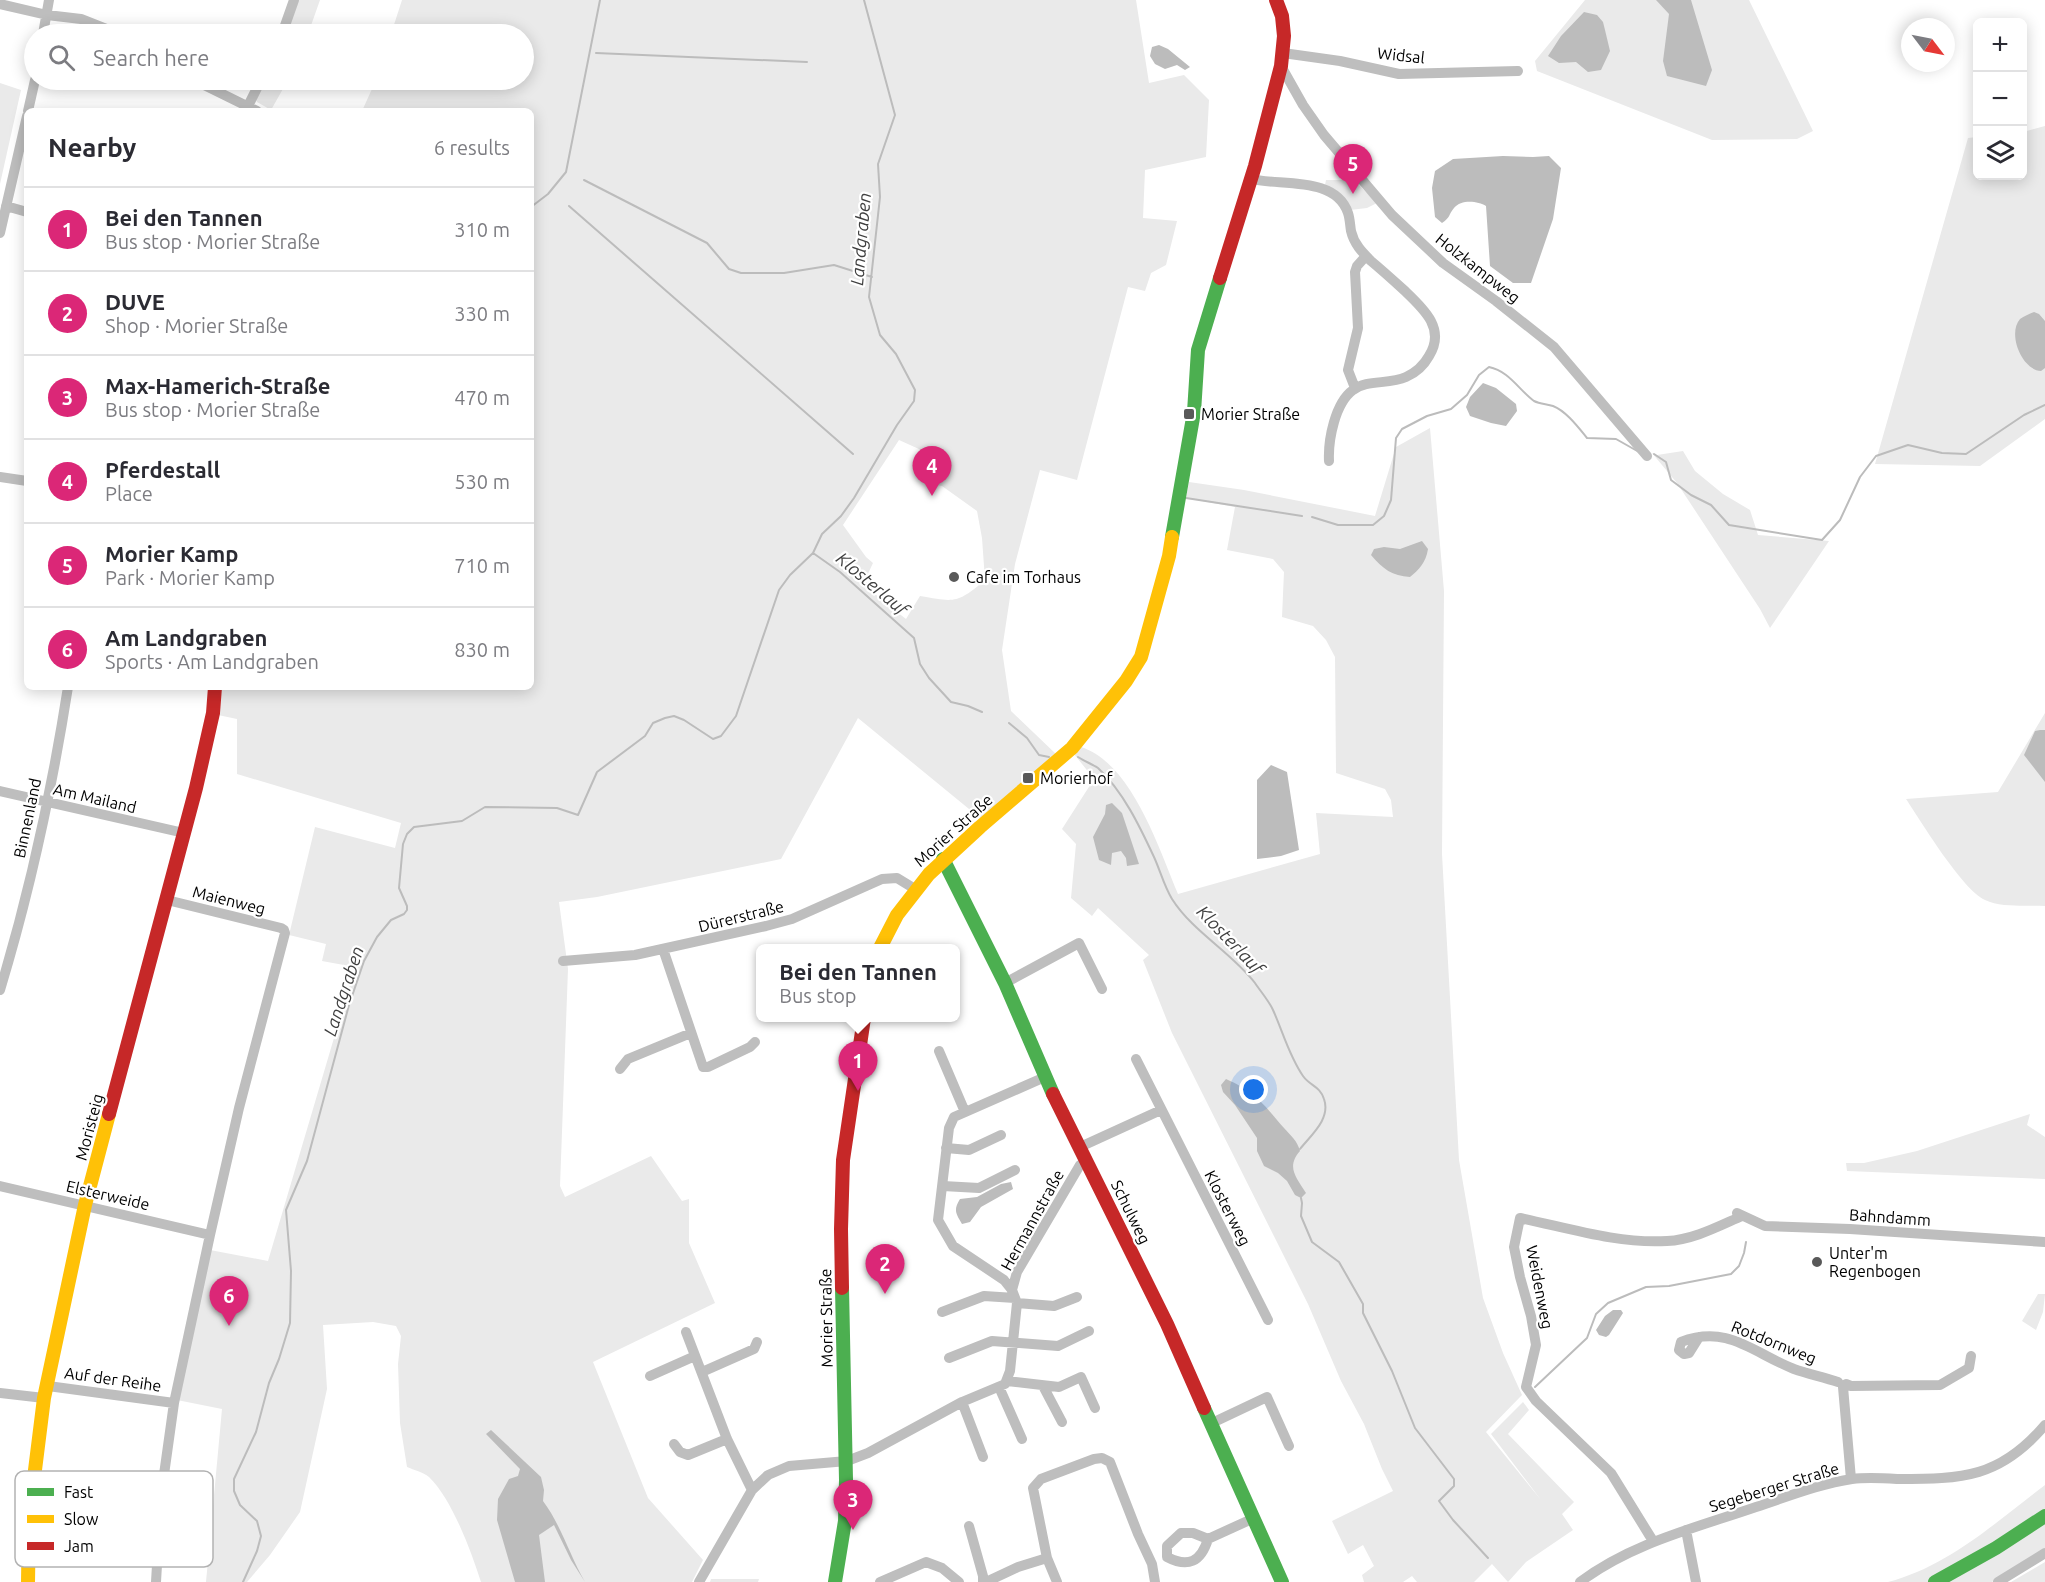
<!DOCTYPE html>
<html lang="en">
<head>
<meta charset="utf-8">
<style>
	:root { --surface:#fff; --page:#f7f7f7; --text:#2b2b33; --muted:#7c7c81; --line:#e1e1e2; --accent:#db2777 }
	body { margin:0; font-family:Ubuntu,sans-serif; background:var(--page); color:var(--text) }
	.controls { position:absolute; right:18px; top:18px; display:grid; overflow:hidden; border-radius:9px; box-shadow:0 3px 15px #0003 }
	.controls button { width:54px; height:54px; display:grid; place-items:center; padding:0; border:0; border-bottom:2px solid var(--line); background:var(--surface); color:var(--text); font:30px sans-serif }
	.compass { position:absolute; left:1901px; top:18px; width:54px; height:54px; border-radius:50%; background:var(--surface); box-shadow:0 3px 15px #0003; rotate:122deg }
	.you { position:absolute; left:1254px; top:1090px; width:21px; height:21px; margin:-15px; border:4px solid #fff; border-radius:50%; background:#1a73e8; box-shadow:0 0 0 9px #1a73e833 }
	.badge { display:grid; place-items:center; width:39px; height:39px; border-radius:50%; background:var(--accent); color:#fff; font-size:20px; font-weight:700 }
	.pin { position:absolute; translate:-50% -50px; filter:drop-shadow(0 2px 3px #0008) }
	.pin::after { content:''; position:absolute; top:32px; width:21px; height:18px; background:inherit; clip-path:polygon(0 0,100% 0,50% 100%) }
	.popup { position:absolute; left:756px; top:944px; width:204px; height:78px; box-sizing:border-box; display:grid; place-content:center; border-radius:9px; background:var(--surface); filter:drop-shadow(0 2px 4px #0005); font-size:20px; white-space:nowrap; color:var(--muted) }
	.popup b { font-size:22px; color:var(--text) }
	.popup::after { content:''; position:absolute; left:50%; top:100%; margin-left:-12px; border:12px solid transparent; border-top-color:var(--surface) }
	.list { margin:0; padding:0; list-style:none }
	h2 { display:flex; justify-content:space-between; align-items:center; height:78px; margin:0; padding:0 24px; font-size:26px }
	h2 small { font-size:20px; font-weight:400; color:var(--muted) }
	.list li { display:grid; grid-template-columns:39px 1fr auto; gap:18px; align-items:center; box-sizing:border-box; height:84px; padding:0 24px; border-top:2px solid var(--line) }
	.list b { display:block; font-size:22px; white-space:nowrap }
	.list p { margin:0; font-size:20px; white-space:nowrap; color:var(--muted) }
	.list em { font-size:20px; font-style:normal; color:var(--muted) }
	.icon { flex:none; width:33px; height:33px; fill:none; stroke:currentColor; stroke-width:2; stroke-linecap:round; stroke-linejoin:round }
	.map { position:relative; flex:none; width:2045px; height:1582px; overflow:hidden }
	.search { position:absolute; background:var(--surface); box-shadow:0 3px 15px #0003; left:24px; top:24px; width:510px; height:66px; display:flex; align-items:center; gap:15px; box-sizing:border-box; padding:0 21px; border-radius:33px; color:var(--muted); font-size:22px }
	.panel { position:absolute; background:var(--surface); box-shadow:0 3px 15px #0003; left:24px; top:108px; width:510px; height:582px; border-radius:9px }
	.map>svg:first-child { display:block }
	.green { fill:#eaeaea; fill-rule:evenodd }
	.water { fill:#bcbcbc }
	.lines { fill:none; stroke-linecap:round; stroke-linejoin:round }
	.stream { stroke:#bcbcbc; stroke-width:2 }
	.street { stroke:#bebebe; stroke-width:10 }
	.fast { stroke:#4caf50; stroke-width:14 }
	.slow { stroke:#ffc107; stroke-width:14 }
	.jam { stroke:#c62828; stroke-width:14 }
	.poi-dot { fill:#595959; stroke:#fff; stroke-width:2 }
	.labels { text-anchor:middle; stroke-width:4.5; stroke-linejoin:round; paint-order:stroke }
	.street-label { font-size:16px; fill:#000; stroke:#fff }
	.poi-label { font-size:16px; fill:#000; stroke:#fff; text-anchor:start }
	.water-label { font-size:18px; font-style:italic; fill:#404040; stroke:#fff }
	.key { fill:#fff; stroke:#b2b2b2; stroke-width:1.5 }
	.key-label { font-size:16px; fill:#000 }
</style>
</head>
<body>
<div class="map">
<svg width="2045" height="1582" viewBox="0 0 2045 1582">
	<rect width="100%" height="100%" fill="#fff"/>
	<path class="green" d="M 298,0 L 320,0 L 308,34 L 285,34 Z
		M 402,0 L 1136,0 L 1149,83 L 1184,75 L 1209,100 L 1206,157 L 1145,170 L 1143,218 L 1177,221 L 1166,265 L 1151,273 L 1145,291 L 1128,287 L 1077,480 L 1040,470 L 1015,564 L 1002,650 L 1011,711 L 1057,755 L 980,818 L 858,718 L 781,859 L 597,897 L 559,902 L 568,969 L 560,1186 L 565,1197 L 651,1156 L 682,1201 L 689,1199 L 689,1243 L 715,1303 L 593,1362 L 648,1498 L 703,1560 L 692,1582 L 481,1582 C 471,1551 452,1499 429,1477 C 423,1472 414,1470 407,1467 L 400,1423 L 398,1364 L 401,1336 L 396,1326 L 373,1322 L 323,1325 L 327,1389 L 300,1512 L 270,1555 L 247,1582 L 206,1582 L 222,1409 L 177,1400 L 210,1250 L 268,1261 L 355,967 L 322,961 L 326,944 L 289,935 L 315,827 L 395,848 L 401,823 L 237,774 L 237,719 L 218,715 L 221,687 L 531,687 L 531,111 L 362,111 L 376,80 L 524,80 L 524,34 L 391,34 ZM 899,440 L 930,454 L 931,484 L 942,486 L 977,511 L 982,538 L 985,580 C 957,604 955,602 920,596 L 906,619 L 878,597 L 865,580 L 873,563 L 866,557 L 843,525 Z
		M 1585,0 L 1749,0 L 1813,131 L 1797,139 L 1712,140 L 1537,71 L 1535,61 Z
		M 265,80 L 288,80 L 271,110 L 257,102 L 255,98 Z
		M 0,83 L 21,90 L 0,184 Z
		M 2045,126 L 2045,419 L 1980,466 L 1875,464 L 1968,138 L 1977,137 L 1978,176 L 2022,176 L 2023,132 Z
		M 1326,180 L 1354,180 L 1377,203 L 1367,208 L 1350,210 L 1325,185 Z
		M 1430,428 L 1444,591 L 1442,854 L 1459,1160 L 1483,1298 L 1503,1353 L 1522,1395 L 1486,1432 L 1541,1500 L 1491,1434 L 1523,1402 L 1529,1410 L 1508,1434 L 1574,1502 L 1562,1514 L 1573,1530 L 1526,1562 L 1508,1582 L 1492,1564 L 1474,1582 L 1417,1582 L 1412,1576 L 1403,1582 L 1364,1582 L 1362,1575 L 1374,1566 L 1363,1545 L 1348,1554 L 1332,1521 L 1393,1491 L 1382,1469 L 1364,1424 L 1341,1381 L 1308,1304 L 1172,1033 L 1143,960 L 1149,955 L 1098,908 L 1092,916 L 1071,898 L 1076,844 L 1062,829 L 1094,779 L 1074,754 L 1081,747 C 1132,763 1159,849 1178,894 L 1320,854 L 1316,813 L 1393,817 L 1391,800 L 1385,789 L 1336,773 L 1335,657 L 1326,640 L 1313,626 L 1282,617 L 1284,572 L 1273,559 L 1227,550 L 1235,507 L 1186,498 L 1189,482 L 1244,490 L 1375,516 L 1396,447 Z
		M 1683,451 L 1695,471 L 1723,494 L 1750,510 L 1758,535 L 1829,541 L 1770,628 L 1760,609 L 1677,483 L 1652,453 L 1657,455 Z
		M 2045,713 L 2045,906 C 2027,905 2002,908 1985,900 C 1962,889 1922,823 1906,799 L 1998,792 Z
		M 2030,1114 L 2027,1125 L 2045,1137 L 2045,1179 L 1847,1171 L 1846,1163 L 1864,1163 L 1917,1151 Z
		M 2038,1294 L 2045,1294 L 2043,1312 L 2036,1330 L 2022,1321 Z
		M 2045,1485 L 2045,1550 L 1992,1582 L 1888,1582 C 1949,1566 1996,1522 2045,1485 Z
		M 2045,1562 L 2045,1582 L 2011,1582 Z
		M 711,1579 L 759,1579 L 758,1582 L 710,1582 Z"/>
	<path class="water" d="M 1656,0 L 1691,0 L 1712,70 L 1706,86 L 1667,76 L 1663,61 L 1669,14 Z
		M 1584,12 L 1597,15 L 1603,22 L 1605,30 L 1610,51 L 1601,70 L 1588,72 L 1576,62 L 1559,63 L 1548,56 L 1561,36 Z
		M 1159,45 L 1168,49 L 1190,67 L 1185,70 L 1177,65 L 1165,69 L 1155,64 L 1150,56 L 1152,47 Z
		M 1503,156 L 1533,157 L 1549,156 L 1561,168 L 1553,219 L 1531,283 L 1513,283 L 1490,266 L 1486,206 C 1478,201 1461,199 1454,208 C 1448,215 1451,217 1442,223 L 1435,217 L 1432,188 L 1435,171 L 1453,159 Z
		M 2034,312 L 2039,314 L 2045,321 L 2045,368 L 2041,371 C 2022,370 2007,334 2020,319 C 2024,316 2029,314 2034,312 Z
		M 1483,383 L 1496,388 L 1516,404 L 1517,411 L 1506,426 L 1491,423 L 1470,416 L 1466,407 L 1470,397 Z
		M 1422,541 L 1428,549 C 1426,562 1419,570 1410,577 C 1392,576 1383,569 1371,555 L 1374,549 L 1384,547 L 1400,549 Z
		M 2040,730 L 2045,730 L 2045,782 L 2024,755 L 2035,731 Z
		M 1271,765 L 1287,772 L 1299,850 L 1281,856 L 1257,859 L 1257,780 Z
		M 1112,803 L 1122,813 L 1139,864 L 1127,866 L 1126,858 L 1121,851 L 1112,853 L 1111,865 L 1099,860 L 1093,837 L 1105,814 L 1106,805 Z
		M 1226,1079 C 1256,1092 1264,1105 1284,1128 C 1291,1136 1297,1140 1300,1151 C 1286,1167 1296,1177 1306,1193 L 1301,1198 L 1295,1195 L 1287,1181 L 1278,1173 L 1264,1166 L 1257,1151 L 1257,1138 L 1235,1105 L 1223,1092 L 1221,1085 Z
		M 1011,1182 L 1013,1189 L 981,1207 L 970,1222 L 962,1224 C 956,1214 953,1210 960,1199 L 977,1197 L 1001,1184 Z
		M 1613,1310 L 1621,1310 L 1623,1313 L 1609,1335 L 1606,1337 L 1599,1335 L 1596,1330 L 1605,1316 Z
		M 491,1430 L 541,1477 L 544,1490 L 543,1501 C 561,1525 570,1556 585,1582 L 571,1560 L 554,1525 L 539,1535 L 545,1582 L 515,1582 L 497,1520 L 498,1499 L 509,1479 L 518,1476 L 520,1469 L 486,1434 Z"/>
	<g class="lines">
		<path class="stream" d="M 596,53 L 807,62
			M 584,180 L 707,243 L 729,269 L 741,273 L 784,273 L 834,265 L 872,277
			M 569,206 L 853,454
			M 531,207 L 548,194 L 566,172 L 600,0
			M 1654,454 L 1666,462 L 1671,480 L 1691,495 L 1711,505 L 1729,525 L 1822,540 L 1840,520 L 1860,477 L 1876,456 L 1908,445 L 1942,453 L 1966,454 L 2024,415 L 2045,405
			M 1186,498 L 1302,516
			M 1312,517 L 1338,525 L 1373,525 L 1384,516 L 1391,500 L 1396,438 L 1402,429 L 1427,416 L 1451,409 L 1467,395 L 1479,375 L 1489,367 C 1509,371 1519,390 1534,401 C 1540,404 1547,404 1553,406 C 1566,411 1578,427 1587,438 L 1616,439 L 1639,452
			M 813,553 L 822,534 L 841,516 L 854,498 L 897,425 L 914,401 L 915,390 L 896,354 L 880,335 L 869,297 L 880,197 L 878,164 L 895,115 L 864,0
			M 1009,723 L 1027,738 L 1039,755 L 1049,757
			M 1078,757 C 1084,761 1092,764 1098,768 C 1123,791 1140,827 1154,857 C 1160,870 1164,886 1172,899 C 1193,932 1231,952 1255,983 C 1261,992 1269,1001 1273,1010 C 1283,1032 1289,1056 1303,1076 C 1310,1086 1320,1086 1324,1099 C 1331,1119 1311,1135 1300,1149
			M 1301,1198 L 1302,1203 L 1301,1216 L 1312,1242 L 1339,1262 L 1363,1304 L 1363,1313 L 1392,1371 L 1415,1428 L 1454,1479 L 1454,1486 L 1439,1501 L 1453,1520 L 1488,1558
			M 1535,1387 L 1587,1338 L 1596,1314 L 1608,1303 L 1646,1287 L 1669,1286 L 1731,1274 L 1739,1266 L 1744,1253 L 1746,1242
			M 243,1582 L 257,1551 L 261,1536 L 257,1521 L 240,1505 L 234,1491 L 234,1479 L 256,1432 L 269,1383 L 279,1359 L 290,1323 L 291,1271 L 286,1210 L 307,1161 L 349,1005 L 364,961 L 377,937 L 391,920 L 404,914 L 407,910 L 407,906 L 399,888 L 403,844 L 407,834 L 414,827 L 462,821 L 485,807 L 557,808 L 578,815 L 597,772 L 645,736 L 653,723 L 665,718 L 674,716 L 684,720 L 713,739 L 721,736 L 736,716 L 779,590 L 790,575 L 813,553 L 840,572 L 914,638 L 920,664 L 929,678 L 951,702 L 968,706 L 982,712"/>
		<path class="street" d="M 0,4 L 47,15 L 81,19 L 119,34
			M 43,34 L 49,0
			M 282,34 L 294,0
			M 1283,53 L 1340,61 L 1399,74 L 1518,71
			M 1281,66 L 1303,105 L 1324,135 L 1392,215 L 1443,263 L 1496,301 L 1554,347 L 1647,456
			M 194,80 L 257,111
			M 248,106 L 261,80
			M 28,111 L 35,80
			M 1251,179 C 1281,186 1336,176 1348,213 C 1350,219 1350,225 1351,231 C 1354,244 1362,252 1371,261 C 1383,271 1394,281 1405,291 C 1424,309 1446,329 1429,356 C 1424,365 1415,373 1406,377 C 1389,385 1367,379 1353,390 C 1335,403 1328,440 1329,461
			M 6,206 L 27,212
			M 0,233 L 27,116
			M 1355,388 L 1348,370 L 1358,328 L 1355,272 L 1357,266 L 1366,256
			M 0,477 L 27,481
			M 0,791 L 184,833
			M 663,949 L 703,1067 L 708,1067 L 750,1047 L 755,1042
			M 563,961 L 635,955 L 766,926 L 792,919 L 882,879 L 897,878 L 915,889
			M 1005,983 L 1079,943 L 1102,989
			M 0,990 C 30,891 52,789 68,687
			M 939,1051 L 965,1112
			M 1136,1059 L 1268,1320
			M 620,1069 L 628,1059 L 691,1033
			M 1080,1147 L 1161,1110
			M 946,1148 L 969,1150 L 1001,1135
			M 0,1186 L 210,1235
			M 943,1186 L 979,1188 L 1015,1170
			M 1737,1213 L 1765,1226 L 1850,1229 L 2045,1242
			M 1012,1290 L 1017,1272 L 1080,1165
			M 1017,1303 L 1054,1306 L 1077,1297
			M 942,1312 L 984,1296 L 1015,1298
			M 686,1332 L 727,1439 L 752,1490
			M 1699,1337 L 1689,1353 L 1684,1354 L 1679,1350 L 1681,1342 C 1728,1324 1753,1353 1794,1369 C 1808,1374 1823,1377 1838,1382
			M 949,1358 L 992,1341 L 1058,1346 L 1089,1331
			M 702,1372 L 754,1349 L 757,1342
			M 650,1376 L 695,1356
			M 1007,1381 L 1059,1387 L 1081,1377 L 1095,1408
			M 1846,1384 L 1851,1386 L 1940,1385 L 1969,1368 L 1971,1356
			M 48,1386 L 174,1403
			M 1043,1386 L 1062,1422
			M 999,1387 L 1022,1439
			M 1843,1387 L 1851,1479
			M 0,1393 L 44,1398
			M 962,1402 L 983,1457
			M 1212,1423 L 1267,1397 L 1289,1446
			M 674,1444 L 680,1452 L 688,1455 L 727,1439
			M 969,1526 L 983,1576 L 983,1582
			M 1686,1530 L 1696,1582
			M 1181,1533 L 1193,1533 L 1208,1539 C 1201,1562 1188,1568 1167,1557 L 1167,1546 Z
			M 1208,1539 L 1254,1518
			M 1653,1541 L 1611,1473 L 1536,1401 L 1526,1387 L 1536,1345 L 1531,1316 L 1520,1277 L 1514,1247 L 1520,1218 C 1568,1228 1618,1244 1667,1241 C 1693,1240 1719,1226 1742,1216
			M 156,1582 L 161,1496 L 174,1403 L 210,1235 L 239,1108 L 285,933 L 284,930 L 281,928 L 167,900
			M 699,1582 L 752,1490 L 768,1475 L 789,1466 L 847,1461 L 868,1453 L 962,1402 L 1005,1384 L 1010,1371 L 1017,1303 L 1012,1290 L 1004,1280 L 953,1246 L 938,1220 L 949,1128 L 954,1117 L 1045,1077
			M 880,1582 L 926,1562 L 942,1568 L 959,1582
			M 986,1582 L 1018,1567 L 1047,1558
			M 1057,1582 L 1047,1558 L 1033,1488 L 1041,1479 L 1094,1459 L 1102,1458 L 1110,1462 L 1138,1534 L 1152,1564 L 1155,1582
			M 1580,1582 C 1632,1543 1695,1528 1756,1507 C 1787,1497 1819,1484 1852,1479 C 1867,1477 1882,1478 1897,1479 C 1963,1479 2000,1478 2045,1425
			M 1998,1582 L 2045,1553"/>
		<path class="fast" d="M 1172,537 L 1194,412 L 1198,350 L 1220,278
			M 943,859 L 1005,983 L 1053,1094
			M 1204,1408 L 1282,1582
			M 835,1582 L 845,1521 L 846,1480 L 842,1288
			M 1935,1582 L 1996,1548 L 2045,1516"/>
		<path class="slow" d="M 880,948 L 897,915 L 929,874 L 980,827 L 1072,748 L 1126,681 L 1141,657 L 1169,556 L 1172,537
			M 28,1582 L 29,1518 L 44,1398 L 85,1205 L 109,1114"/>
		<path class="jam" d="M 1220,278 L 1255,166 L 1281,66 L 1284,36 L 1282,16 L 1276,0
			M 1053,1094 L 1167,1324 L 1204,1408
			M 109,1114 L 196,788 L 213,713 L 215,687
			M 842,1288 L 841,1229 L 843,1160 L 864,1018"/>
	</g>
	<g class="poi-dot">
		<rect x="1183" y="408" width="12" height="12" rx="3"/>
		<circle cx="954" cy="577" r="6"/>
		<rect x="1022" y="772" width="12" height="12" rx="3"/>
		<circle cx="1817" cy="1262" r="6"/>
	</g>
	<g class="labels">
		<g class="street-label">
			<text transform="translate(1401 55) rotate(6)" y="6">Widsal</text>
			<text transform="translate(1478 268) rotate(38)" y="6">Holzkampweg</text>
			<text transform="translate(95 798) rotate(13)" y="6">Am Mailand</text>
			<text transform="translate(27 818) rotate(-78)" y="6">Binnenland</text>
			<text transform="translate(953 830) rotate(-42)" y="6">Morier Straße</text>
			<text transform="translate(229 900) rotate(14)" y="6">Maienweg</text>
			<text transform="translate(741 916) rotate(-14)" y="6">Dürerstraße</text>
			<text transform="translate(89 1127) rotate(-75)" y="6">Moristeig</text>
			<text transform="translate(108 1195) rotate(13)" y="6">Elsterweide</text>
			<text transform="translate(1228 1208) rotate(63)" y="6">Klosterweg</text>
			<text transform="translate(1131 1212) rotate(64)" y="6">Schulweg</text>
			<text transform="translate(1890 1217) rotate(4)" y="6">Bahndamm</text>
			<text transform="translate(1032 1220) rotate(-61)" y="6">Hermannstraße</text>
			<text transform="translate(1540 1287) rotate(79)" y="6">Weidenweg</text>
			<text transform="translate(826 1318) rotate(-91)" y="6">Morier Straße</text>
			<text transform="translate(1774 1342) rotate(22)" y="6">Rotdornweg</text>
			<text transform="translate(113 1379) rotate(8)" y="6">Auf der Reihe</text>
			<text transform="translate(1774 1487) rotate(-17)" y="6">Segeberger Straße</text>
		</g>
		<g class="poi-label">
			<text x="1201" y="420">Morier Straße</text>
			<text x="966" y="583">Cafe im Torhaus</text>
			<text x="1040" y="784">Morierhof</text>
			<text x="1829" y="1259">Unter'm<tspan x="1829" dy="18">Regenbogen</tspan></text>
		</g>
		<g class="water-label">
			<text transform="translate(861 239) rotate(-85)" y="6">Landgraben</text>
			<text transform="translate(872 584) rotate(40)" y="6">Klosterlauf</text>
			<text transform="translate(1230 940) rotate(46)" y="6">Klosterlauf</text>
			<text transform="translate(344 991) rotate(-72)" y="6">Landgraben</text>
		</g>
	</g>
	<rect x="15" y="1471" width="198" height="96" rx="9" class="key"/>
	<rect x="27" y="1488" width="27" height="8" fill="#4caf50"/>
	<rect x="27" y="1515" width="27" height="8" fill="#ffc107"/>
	<rect x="27" y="1542" width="27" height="8" fill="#c62828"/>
	<g class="key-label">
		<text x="64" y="1498">Fast</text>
		<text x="64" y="1525">Slow</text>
		<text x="64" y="1552">Jam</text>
	</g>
</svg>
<div class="controls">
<button>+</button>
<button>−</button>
<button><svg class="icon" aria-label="layers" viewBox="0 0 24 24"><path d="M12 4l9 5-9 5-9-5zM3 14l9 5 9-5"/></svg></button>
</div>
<svg class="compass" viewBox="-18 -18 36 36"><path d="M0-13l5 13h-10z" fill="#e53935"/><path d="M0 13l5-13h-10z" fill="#7c7c81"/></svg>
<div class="you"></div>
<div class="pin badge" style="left:858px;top:1091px">1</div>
<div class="popup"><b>Bei den Tannen</b>Bus stop</div>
<div class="pin badge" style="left:885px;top:1294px">2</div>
<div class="pin badge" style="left:853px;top:1530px">3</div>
<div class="pin badge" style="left:932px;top:496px">4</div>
<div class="pin badge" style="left:1353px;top:194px">5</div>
<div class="pin badge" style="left:229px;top:1326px">6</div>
<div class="search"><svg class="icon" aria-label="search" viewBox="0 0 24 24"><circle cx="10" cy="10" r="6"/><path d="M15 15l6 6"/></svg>Search here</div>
<section class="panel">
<h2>Nearby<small>6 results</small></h2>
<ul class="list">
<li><span class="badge">1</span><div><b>Bei den Tannen</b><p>Bus stop · Morier Straße</p></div><em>310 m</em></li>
<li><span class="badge">2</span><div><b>DUVE</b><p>Shop · Morier Straße</p></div><em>330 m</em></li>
<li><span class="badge">3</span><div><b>Max-Hamerich-Straße</b><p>Bus stop · Morier Straße</p></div><em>470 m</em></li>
<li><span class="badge">4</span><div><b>Pferdestall</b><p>Place</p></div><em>530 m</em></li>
<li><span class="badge">5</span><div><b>Morier Kamp</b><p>Park · Morier Kamp</p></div><em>710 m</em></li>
<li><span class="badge">6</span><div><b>Am Landgraben</b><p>Sports · Am Landgraben</p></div><em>830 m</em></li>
</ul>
</section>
</div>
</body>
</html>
